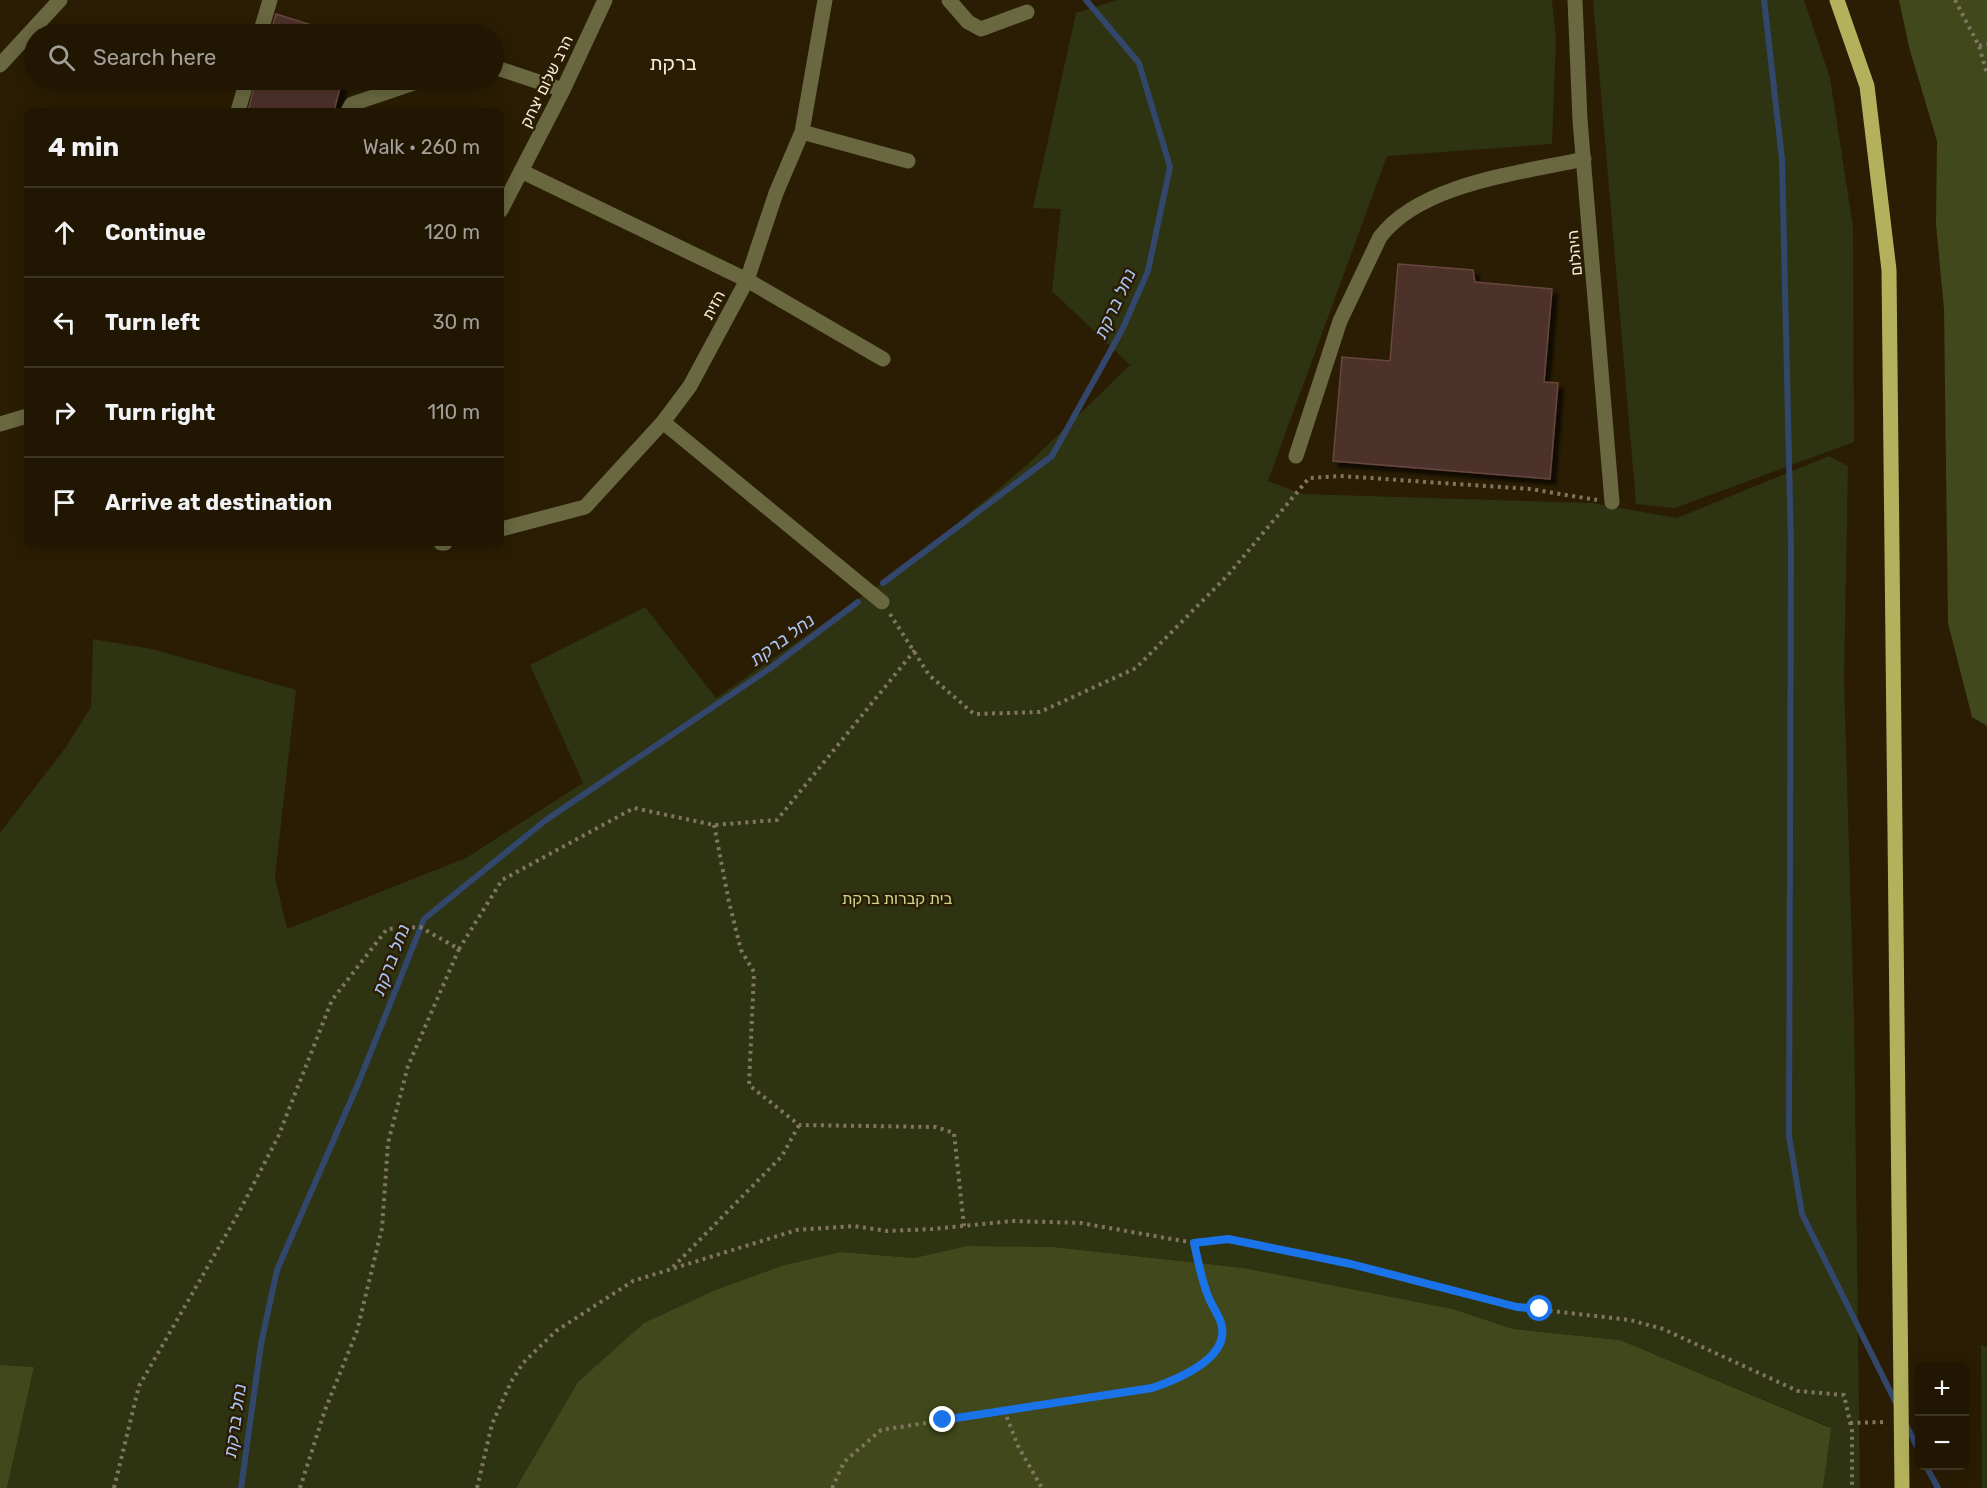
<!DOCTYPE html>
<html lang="en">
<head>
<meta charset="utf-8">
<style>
	:root { --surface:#201602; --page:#2d2311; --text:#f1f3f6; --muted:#a29f99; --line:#3d3524 }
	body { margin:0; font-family:Rubik,Heebo,sans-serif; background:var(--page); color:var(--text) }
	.controls { position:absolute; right:18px; bottom:18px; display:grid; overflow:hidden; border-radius:9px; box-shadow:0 3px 15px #0003 }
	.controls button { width:54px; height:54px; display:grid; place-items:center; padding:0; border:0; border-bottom:2px solid var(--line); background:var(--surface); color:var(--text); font:30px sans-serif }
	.stop { position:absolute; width:18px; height:18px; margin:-14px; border:4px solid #1a73e8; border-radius:50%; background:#fff }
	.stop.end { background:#1a73e8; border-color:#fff; box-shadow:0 2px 6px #0008 }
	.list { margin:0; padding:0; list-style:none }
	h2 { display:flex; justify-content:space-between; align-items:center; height:78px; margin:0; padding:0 24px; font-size:26px }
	h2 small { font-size:20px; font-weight:400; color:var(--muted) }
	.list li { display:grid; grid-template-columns:39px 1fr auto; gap:18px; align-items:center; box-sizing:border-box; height:90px; padding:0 24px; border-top:2px solid var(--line) }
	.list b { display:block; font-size:22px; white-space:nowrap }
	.list em { font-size:20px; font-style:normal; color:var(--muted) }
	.icon { flex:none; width:33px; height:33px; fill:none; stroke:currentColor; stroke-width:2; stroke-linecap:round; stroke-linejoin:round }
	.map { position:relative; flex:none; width:1987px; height:1488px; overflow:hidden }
	.search { position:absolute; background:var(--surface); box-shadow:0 3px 15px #0003; left:24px; top:24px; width:480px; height:66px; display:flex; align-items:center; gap:15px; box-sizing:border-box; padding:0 21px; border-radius:33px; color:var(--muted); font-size:22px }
	.panel { position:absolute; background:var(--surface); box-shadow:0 3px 15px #0003; left:24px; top:108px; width:480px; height:438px; border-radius:9px }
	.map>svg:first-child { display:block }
	.green { fill:#2e3311 }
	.forest { fill:#41481b }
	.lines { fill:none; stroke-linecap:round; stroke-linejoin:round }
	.stream { stroke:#33466b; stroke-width:6 }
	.building { fill:#4e302a; stroke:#674741; stroke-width:1.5; filter:url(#shadow) }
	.path { stroke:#807560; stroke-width:4; stroke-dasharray:3 4.5; stroke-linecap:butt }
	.minor { stroke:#696841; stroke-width:15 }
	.major { stroke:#b4b15d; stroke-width:15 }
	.route { stroke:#1a73e8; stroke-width:8 }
	.labels { text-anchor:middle; stroke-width:5; stroke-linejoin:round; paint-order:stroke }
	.street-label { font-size:16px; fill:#f6edde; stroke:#2a1d03 }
	.park-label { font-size:16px; fill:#c9d78d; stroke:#2a1d03 }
	.water-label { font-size:18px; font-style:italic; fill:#aac5f7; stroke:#2a1d03 }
	.quarter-label { font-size:20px; fill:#f6edde; stroke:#2a1d03 }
</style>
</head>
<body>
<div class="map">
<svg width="1987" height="1488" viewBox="0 0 1987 1488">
	<defs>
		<filter id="shadow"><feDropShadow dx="5.5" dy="5.5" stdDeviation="1.5" flood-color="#0009"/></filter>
	</defs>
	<rect width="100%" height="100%" fill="#2a1d03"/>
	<path class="green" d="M 1117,0 L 1552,0 L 1556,38 L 1552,144 L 1387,156 L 1268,481 L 1303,494 L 1592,503 L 1677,518 L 1829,456 L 1848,466 L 1844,680 L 1854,1018 L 1860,1488 L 1823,1488 L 1830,1427 L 1620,1340 L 1513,1329 L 1453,1309 L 1244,1268 L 1054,1247 L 967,1246 L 914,1258 L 841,1252 L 784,1265 L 718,1289 L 578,1383 L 516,1488 L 7,1488 L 34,1367 L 0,1365 L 0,833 L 66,747 L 91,707 L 93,639 L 152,649 L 296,690 L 275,877 L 287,929 L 466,858 L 583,783 L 530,665 L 645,607 L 716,698 L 908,565 L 1028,464 L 1130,365 L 1052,291 L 1061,209 L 1033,208 L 1076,13 Z
		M 1593,0 L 1804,0 L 1830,78 L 1853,227 L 1854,442 L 1675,508 L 1636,504 Z
		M 1981,1345 L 1987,1347 L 1987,1488 L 1982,1488 Z"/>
	<path class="forest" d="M 1899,0 L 1987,0 L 1987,726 L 1972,717 L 1948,623 L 1944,309 L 1936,225 L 1937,141 L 1909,47 Z
		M 967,1246 L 1054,1247 L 1244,1268 L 1453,1309 L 1513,1329 L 1620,1340 L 1831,1428 L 1823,1488 L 516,1488 L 578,1382 L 644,1323 L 718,1289 L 784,1265 L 841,1252 L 914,1258 Z
		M 0,1365 L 34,1367 L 7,1488 L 0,1488 Z"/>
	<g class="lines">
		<path class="stream" d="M 1764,0 L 1782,159 L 1791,547 L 1789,1136 L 1802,1214 L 1897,1405
			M 883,583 L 1052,456 L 1122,330 L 1148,271 L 1170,167 L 1139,63 L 1086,0
			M 1906,1425 L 1920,1452
			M 1926,1466 L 1938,1488
			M 241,1488 L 261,1344 L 277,1270 L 358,1084 L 424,919 L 546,820 L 769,669 L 858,602"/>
	</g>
	<path class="building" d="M 276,14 L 331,31 L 331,34 L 270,34 Z
		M 256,80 L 342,80 L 334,111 L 248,111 Z
		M 1398,264 L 1473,270 L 1475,282 L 1552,289 L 1544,382 L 1558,383 L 1550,479 L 1333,461 L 1342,357 L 1390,361 Z"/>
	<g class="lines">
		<path class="path" d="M 1955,0 L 1979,46 L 1987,74
			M 1979,46 L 1987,44
			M 890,614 L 929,675 L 974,714 L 1040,712 L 1136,668 L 1228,575 L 1309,478 L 1340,476 L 1530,489 L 1597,500
			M 714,825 L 729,902 L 741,950 L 754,972 L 749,1085 L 799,1125 L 936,1127 L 954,1133 L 964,1226
			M 673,1267 L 782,1156 L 799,1125
			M 1004,1410 L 1018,1446 L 1042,1488
			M 1850,1423 L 1885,1422
			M 114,1488 L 139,1386 L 238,1214 L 278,1137 L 332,1000 L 387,929 L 420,927 L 459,949 L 502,880 L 634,808 L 714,825 L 777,820 L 915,650
			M 300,1488 L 325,1410 L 357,1331 L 382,1228 L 388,1143 L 408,1066 L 459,949
			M 477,1488 L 492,1424 L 511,1382 L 523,1363 L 556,1331 L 633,1281 L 797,1230 L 854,1226 L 887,1231 L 933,1229 L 1013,1221 L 1081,1223 L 1194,1243 L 1228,1239 L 1351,1264 L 1517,1307 L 1630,1320 L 1663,1329 L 1798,1391 L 1844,1395 L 1852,1431 L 1852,1488
			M 832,1488 L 844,1462 L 881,1430 L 1152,1388 C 1176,1379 1232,1358 1221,1323 C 1218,1313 1210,1304 1207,1293 C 1201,1278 1198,1260 1194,1243"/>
		<path class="minor" d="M 949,0 L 968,22 L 981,29 L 1027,12
			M 1575,0 L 1580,120 L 1612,502
			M 260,34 L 270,0
			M 0,65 L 60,0
			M 494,67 L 563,90
			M 238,111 L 247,80
			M 348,111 L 352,104 L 423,80
			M 802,132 L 908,161
			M 521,171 L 747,280 L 883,359
			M 501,210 L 563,90 L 605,0
			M 663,422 L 882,602
			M 0,424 L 27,416
			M 1296,456 L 1340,321 L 1380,237 C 1421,183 1521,173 1584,159
			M 501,529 L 585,507 L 663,422 L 690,386 L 747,280 L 776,193 L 802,132 L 825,0
			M 441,543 L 445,543"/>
		<path class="major" d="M 1837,0 L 1867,86 L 1889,270 L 1902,1488"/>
	</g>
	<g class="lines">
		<path class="route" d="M 943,1420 L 1152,1388 C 1176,1380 1232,1358 1221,1323 C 1218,1313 1210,1304 1207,1293 C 1201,1278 1198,1260 1194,1243 L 1228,1239 L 1248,1243 L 1351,1264 L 1517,1307 L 1540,1309"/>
	</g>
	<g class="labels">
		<g class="street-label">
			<text transform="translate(546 81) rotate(-64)" y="6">הרב שלום יצחק</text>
			<text transform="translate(1574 253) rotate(-95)" y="6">היהלום</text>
			<text transform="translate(713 305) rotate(-62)" y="6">הזית</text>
		</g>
		<g class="park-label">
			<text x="897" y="904">בית קברות ברקת</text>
		</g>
		<g class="water-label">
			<text transform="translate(1115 304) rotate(-65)" y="6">נחל ברקת</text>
			<text transform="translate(782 640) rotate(-36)" y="6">נחל ברקת</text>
			<text transform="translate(391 960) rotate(-69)" y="6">נחל ברקת</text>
			<text transform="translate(235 1421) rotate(-82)" y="6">נחל ברקת</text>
		</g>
		<g class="quarter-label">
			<text x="673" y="70">ברקת</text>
		</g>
	</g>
</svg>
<div class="controls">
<button>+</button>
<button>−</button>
</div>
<div class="stop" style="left:1540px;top:1309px"></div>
<div class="stop end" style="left:943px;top:1420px"></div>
<div class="search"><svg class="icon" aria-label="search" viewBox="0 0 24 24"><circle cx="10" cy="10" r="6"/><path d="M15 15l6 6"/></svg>Search here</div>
<section class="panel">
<h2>4 min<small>Walk · 260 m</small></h2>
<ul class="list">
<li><svg class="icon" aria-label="ahead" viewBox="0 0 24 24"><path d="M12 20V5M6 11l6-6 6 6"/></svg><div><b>Continue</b></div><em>120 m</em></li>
<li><svg class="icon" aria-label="left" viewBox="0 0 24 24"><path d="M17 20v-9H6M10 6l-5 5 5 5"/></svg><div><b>Turn left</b></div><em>30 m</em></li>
<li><svg class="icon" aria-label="right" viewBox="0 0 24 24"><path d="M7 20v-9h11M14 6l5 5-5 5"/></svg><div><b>Turn right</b></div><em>110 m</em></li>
<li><svg class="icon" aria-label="arrive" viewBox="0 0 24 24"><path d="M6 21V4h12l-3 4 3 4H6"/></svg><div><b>Arrive at destination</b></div></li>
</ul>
</section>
</div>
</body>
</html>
